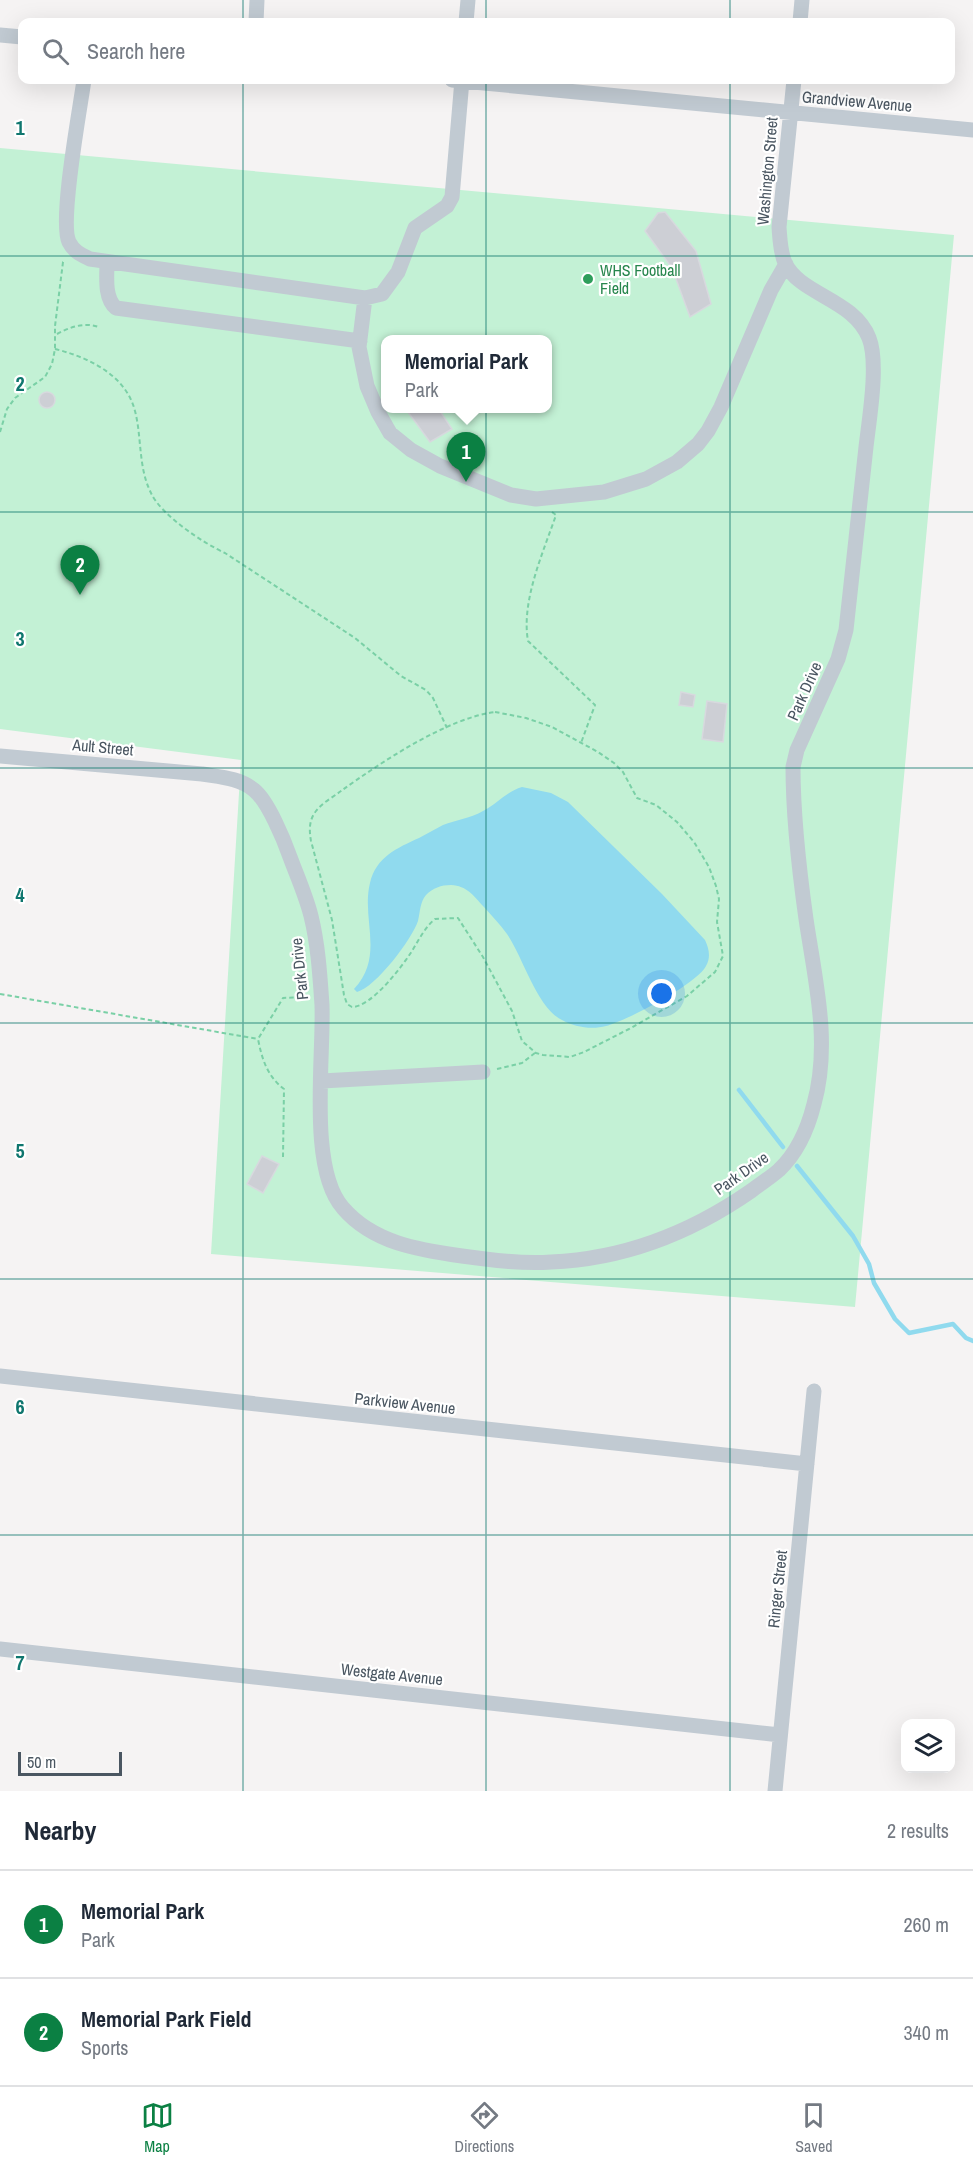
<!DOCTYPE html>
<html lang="en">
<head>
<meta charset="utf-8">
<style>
	:root { --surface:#fff; --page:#f6f6f7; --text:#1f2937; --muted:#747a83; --line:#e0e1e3; --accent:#0b8043 }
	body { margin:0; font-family:"Archivo Narrow",sans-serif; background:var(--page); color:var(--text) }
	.controls { position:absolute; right:18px; bottom:18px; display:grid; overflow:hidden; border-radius:12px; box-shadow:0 6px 24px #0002 }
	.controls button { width:54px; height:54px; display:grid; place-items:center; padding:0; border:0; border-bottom:2px solid var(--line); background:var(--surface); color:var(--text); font:30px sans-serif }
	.scale { position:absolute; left:18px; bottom:15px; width:104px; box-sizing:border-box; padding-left:6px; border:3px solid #4a5661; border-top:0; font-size:16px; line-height:21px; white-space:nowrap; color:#4a5661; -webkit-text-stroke:4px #fff; paint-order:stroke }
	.you { position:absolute; left:662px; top:994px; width:21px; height:21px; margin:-15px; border:4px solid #fff; border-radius:50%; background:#1a73e8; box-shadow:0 0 0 9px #1a73e833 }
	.badge { display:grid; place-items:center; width:39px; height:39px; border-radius:50%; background:var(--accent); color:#fff; font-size:20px; font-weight:700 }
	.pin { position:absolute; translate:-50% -50px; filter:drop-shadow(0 2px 3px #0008) }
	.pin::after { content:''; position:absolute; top:32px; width:21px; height:18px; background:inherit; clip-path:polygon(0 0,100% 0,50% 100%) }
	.popup { position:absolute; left:381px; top:335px; width:171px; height:78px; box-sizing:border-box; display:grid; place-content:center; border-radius:12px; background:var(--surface); filter:drop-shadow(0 2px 4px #0005); font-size:20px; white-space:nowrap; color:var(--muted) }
	.popup b { font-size:22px; color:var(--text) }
	.popup::after { content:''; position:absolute; left:50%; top:100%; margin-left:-12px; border:12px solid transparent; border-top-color:var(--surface) }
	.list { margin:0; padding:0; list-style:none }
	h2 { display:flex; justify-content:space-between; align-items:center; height:78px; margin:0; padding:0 24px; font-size:26px }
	h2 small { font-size:20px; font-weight:400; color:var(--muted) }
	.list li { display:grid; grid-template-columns:39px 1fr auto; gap:18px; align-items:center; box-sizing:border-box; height:108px; padding:0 24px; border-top:2px solid var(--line) }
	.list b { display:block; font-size:22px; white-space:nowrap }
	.list p { margin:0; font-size:20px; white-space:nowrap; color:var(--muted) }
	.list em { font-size:20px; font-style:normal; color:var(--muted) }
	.icon { flex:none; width:33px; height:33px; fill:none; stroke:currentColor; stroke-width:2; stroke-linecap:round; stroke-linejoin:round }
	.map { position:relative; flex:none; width:973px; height:1791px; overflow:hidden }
	.search { position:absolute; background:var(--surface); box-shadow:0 6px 24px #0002; left:18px; right:18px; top:18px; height:66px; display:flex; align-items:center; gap:15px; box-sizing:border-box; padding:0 21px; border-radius:12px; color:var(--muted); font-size:22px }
	.sheet { height:294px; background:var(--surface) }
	nav { display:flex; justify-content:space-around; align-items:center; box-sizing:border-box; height:84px; border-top:2px solid var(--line); background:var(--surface); font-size:16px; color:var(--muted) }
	nav a { display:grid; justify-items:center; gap:3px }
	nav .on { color:var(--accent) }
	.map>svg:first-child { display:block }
	.green { fill:#c3f1d5; fill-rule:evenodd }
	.water { fill:#90daee }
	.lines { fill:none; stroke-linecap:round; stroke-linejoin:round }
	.stream { stroke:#90daee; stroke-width:4.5 }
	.building { fill:#cdcfd5; stroke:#d7d9de; stroke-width:1.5 }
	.path { stroke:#7ad0a6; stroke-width:2; stroke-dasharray:4.5 3; stroke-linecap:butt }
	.minor { stroke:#c1cad2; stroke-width:15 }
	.grid { fill:none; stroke:#0f766e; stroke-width:1.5; stroke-opacity:0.55 }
	.leisure-dot { fill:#2e9e5b; stroke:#fff; stroke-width:2 }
	.labels { text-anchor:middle; stroke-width:4.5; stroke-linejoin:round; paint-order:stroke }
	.street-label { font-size:16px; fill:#4a5661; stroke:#fff }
	.leisure-label { font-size:16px; fill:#27864d; stroke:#fff; text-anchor:start }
	.grid-label { font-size:20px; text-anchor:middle; font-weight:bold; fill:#0f766e; stroke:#fff; stroke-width:4.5; stroke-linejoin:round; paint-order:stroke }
</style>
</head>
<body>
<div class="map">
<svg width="973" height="1791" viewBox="0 0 973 1791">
	<rect width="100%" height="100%" fill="#f5f3f3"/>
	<path class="green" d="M 0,148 L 954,235 L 855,1307 L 211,1254 L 241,760 L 0,729 ZM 385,340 L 547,340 L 547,408 L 385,408 Z"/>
	<path class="water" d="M 522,787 L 551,793 L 568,802 L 662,894 L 705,940 C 709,949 711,957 706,966 C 697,984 626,1021 606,1026 C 592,1030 574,1027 562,1020 C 537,1008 523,957 507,934 C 500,924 491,915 483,906 C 473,895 467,886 451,885 C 441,885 433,888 426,895 C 420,902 420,912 418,921 C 412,939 376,987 357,992 L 354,989 C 385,956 361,919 370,883 C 376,857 397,848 419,838 C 427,834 435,829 443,825 C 456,820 471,818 483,811 C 497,804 506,792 522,787 Z"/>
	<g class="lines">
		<path class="stream" d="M 739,1090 L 783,1147
			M 797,1166 L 853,1236 L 869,1264 L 874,1283 L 895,1319 L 909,1333 L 953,1324 L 966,1338 L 973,1341"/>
	</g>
	<path class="building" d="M 665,212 L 696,251 L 711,304 L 690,317 L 672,268 L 645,231 L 658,213 Z
		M39 400a8 8 0 1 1 16 0a8 8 0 1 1-16 0Z
		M 405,408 L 438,408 L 452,429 L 430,442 Z
		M 681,692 L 695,695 L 693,707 L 679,705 Z
		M 707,701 L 727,704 L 723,742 L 702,739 Z
		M 262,1156 L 279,1164 L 263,1193 L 247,1184 Z"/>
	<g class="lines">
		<path class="path" d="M 57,334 C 70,327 84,322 99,327
			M 55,349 C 88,357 126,375 135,411 C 142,438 138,467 151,493 C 161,515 203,543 225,553 L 355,638 L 401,676 L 426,690 L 433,698 L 447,728
			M 0,432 L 7,409 L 15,398 L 45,377 L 52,364 L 55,349 L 55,326 L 63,262 L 65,260
			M 552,512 L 556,515 C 543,553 521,601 528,641 L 595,705 L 581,743
			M 495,712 L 526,718 L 552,727 L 598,752 L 614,763 L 623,772 L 637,798 L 656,805 L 677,822 L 694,842 L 709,867 L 716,886 L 719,899 L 717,922 L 723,956 L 715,972 L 687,996 L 629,1029 L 584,1052 L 570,1057 L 543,1055 L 536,1053 L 522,1041 L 512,1011 L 483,957 L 458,918 L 435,919 C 424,928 418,942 410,954 C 400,969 371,1007 352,1007 L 347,1004 L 344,995 L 332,920 L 311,841 C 309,830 309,820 316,811 C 322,803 333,797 341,791 C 380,763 447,718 495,712 Z
			M 0,994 L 258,1039
			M 497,1069 L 522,1063 L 535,1053
			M 283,1157 L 284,1089 C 267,1076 262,1059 258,1039 L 283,998 L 306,997"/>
		<path class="minor" d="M 256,22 L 257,0
			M 466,22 L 468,0
			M 800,22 L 802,0
			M 0,35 L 22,37
			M 84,80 C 80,109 59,221 69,242 C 74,252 82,255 90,259 L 365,298 L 382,294 L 398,272 L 415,228 L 447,206 L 452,197 L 462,80
			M 452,80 L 973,130
			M 107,262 C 107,276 104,298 116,308 L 360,341
			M 365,298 L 359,347 L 367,386 L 378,412 L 390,433 L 411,450 L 440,466 L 511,495 L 536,499 L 604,492 L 646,479 L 677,462 L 698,444 L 708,431 L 721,407 L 771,290 L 786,264
			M 0,756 L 202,774 C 220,777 240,778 254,790 C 268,801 284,840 290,857 C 297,876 306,896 311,916 C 318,944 320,976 322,1005 C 324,1057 308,1169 343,1208 C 373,1243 419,1250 462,1256 C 491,1260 522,1264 551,1262 C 624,1259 692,1232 751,1191 C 760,1184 770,1178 779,1170 C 797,1153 808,1128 814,1104 C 831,1043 815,980 806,919 C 799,869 793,818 793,767 L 797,750 L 838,659 L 846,630 C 853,569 859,508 866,447 C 869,420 879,363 869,338 C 854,299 800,295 785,263 C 780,251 780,239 779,227 L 794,80
			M 322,1081 L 483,1072
			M 0,1376 L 807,1464
			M 0,1649 L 780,1735
			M 775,1791 L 814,1391"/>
	</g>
	<path class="grid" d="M 243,0 L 243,22M 486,0 L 486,22M 730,0 L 730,22M 243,80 L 243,1791M 486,80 L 486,1791M 730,80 L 730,1791M 0,256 L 973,256M 0,512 L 973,512M 0,768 L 973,768M 0,1023 L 973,1023M 0,1279 L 973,1279M 0,1535 L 973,1535"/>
	<circle class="leisure-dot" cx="588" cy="279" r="6"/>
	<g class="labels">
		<g class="street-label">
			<text transform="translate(857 101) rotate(5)" y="6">Grandview Avenue</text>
			<text transform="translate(767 171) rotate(-85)" y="6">Washington Street</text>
			<text transform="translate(804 691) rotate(-66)" y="6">Park Drive</text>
			<text transform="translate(103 747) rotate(5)" y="6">Ault Street</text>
			<text transform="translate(299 969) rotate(-96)" y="6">Park Drive</text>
			<text transform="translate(741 1173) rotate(-35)" y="6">Park Drive</text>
			<text transform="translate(405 1403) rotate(6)" y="6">Parkview Avenue</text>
			<text transform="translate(777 1589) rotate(-84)" y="6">Ringer Street</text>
			<text transform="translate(392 1674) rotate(6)" y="6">Westgate Avenue</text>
		</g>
		<g class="leisure-label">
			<text x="600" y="276">WHS Football<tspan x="600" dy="18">Field</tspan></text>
		</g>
	</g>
	<g class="grid-label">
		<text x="20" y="135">1</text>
		<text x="20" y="391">2</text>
		<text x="20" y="646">3</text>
		<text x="20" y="902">4</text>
		<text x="20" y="1158">5</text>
		<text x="20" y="1414">6</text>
		<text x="20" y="1670">7</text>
	</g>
</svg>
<div class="controls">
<button><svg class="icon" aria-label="layers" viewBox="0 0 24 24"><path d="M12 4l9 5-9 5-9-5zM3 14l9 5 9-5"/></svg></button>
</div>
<div class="scale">50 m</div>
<div class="you"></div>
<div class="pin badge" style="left:466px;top:482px">1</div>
<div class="popup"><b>Memorial Park</b>Park</div>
<div class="pin badge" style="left:80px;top:595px">2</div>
<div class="search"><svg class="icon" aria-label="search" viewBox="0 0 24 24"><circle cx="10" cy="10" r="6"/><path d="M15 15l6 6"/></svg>Search here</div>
</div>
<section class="sheet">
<h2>Nearby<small>2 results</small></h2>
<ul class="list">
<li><span class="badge">1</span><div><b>Memorial Park</b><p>Park</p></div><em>260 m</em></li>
<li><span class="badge">2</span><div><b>Memorial Park Field</b><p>Sports</p></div><em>340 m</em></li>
</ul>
</section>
<nav>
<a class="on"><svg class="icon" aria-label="map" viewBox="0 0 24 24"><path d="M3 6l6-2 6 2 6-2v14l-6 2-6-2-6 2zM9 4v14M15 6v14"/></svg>Map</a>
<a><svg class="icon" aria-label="directions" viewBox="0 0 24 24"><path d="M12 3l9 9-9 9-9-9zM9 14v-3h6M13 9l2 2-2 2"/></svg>Directions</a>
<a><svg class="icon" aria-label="saved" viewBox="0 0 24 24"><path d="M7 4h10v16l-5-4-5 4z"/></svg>Saved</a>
</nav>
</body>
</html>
